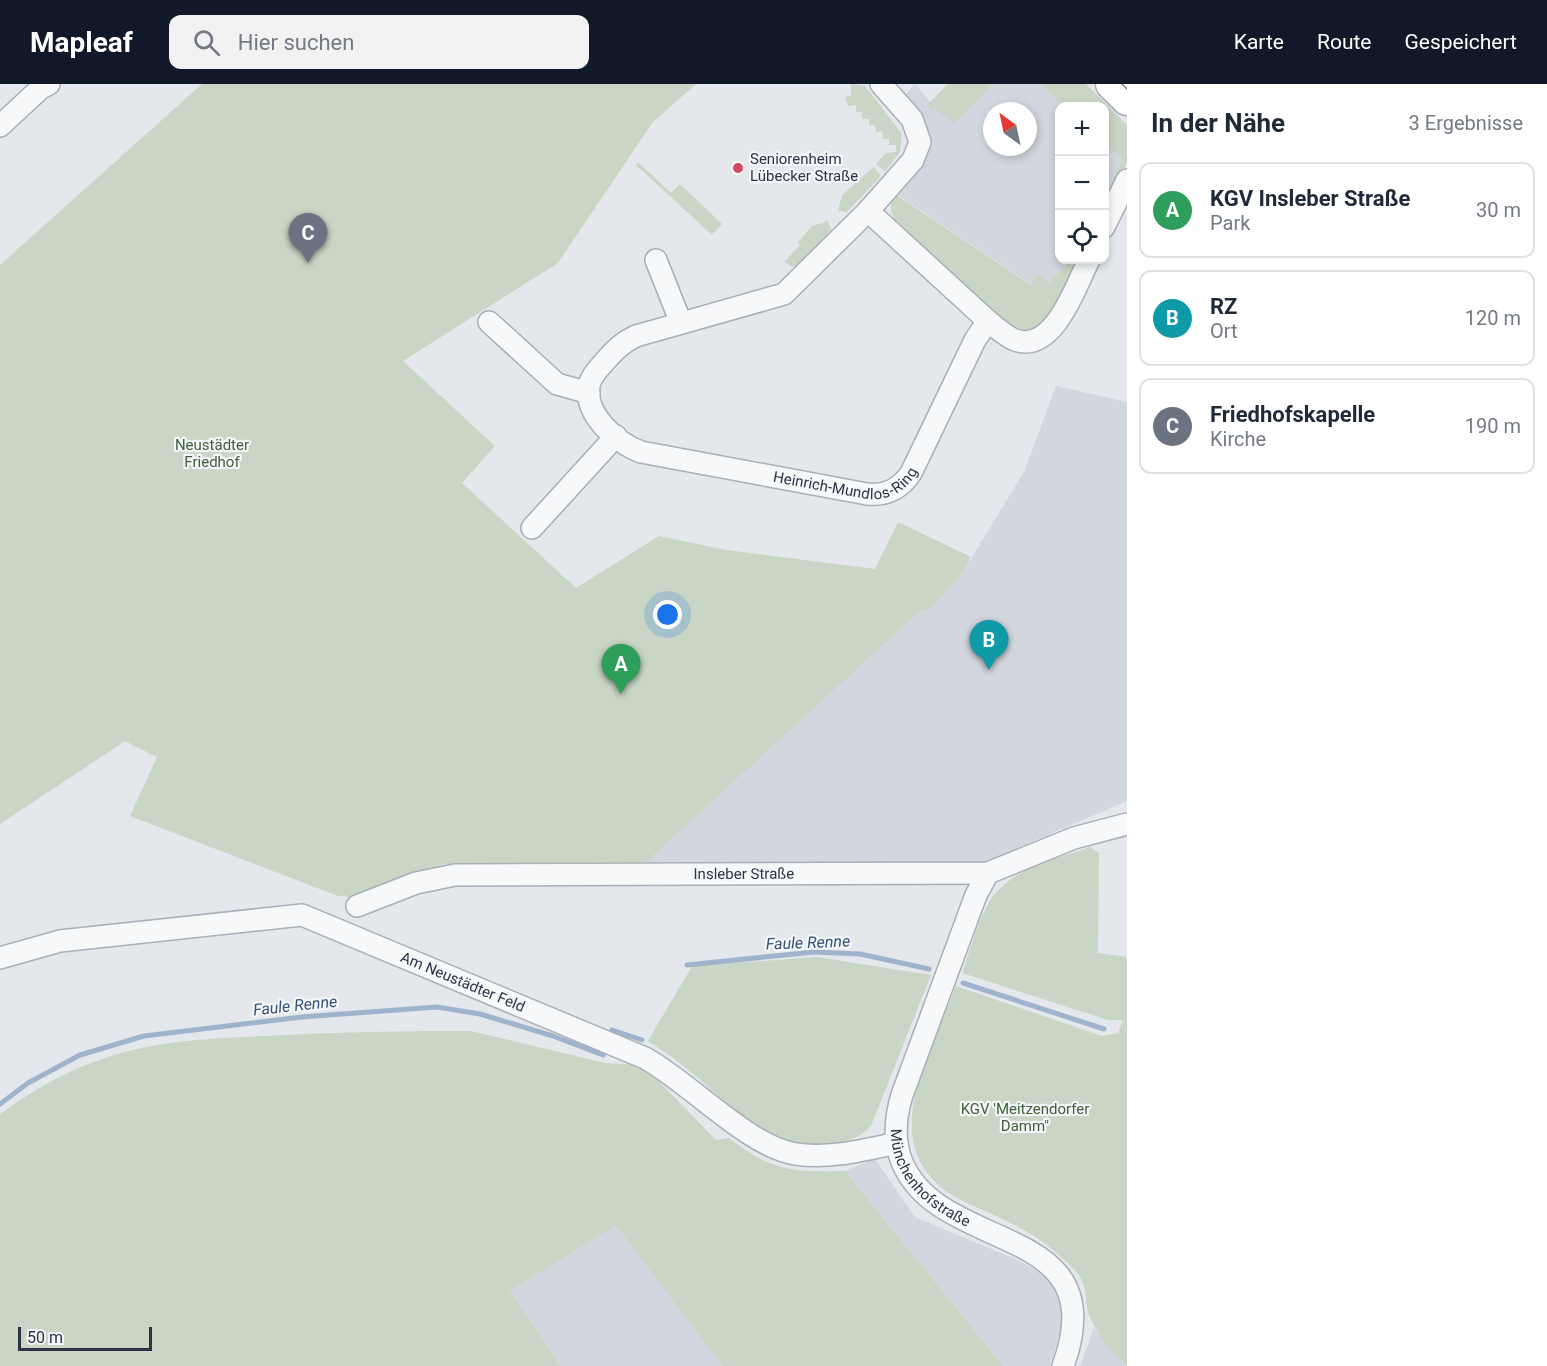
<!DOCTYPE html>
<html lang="de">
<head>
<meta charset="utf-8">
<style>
	:root { --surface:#fff; --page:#f2f2f3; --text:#1f2937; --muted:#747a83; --line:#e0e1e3; --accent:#111827 }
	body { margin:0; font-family:Roboto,sans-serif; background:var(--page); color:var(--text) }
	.controls { position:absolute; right:18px; top:18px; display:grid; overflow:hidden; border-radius:12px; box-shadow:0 3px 9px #0003 }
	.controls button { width:54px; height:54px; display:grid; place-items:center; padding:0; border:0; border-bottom:2px solid var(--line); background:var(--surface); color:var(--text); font:30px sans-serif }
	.compass { position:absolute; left:983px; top:18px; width:54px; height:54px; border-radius:50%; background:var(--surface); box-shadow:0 3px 9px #0003; rotate:327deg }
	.scale { position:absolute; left:18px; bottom:15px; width:134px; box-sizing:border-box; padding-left:6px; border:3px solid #2b3445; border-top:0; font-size:16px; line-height:21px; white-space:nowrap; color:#2b3445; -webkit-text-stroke:4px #f4f6f9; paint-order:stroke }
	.you { position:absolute; left:668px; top:531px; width:21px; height:21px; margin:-15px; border:4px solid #fff; border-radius:50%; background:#1a73e8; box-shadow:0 0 0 9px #1a73e833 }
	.badge { display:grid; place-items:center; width:39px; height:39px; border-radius:50%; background:var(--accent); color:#fff; font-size:20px; font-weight:700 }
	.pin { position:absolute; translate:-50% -50px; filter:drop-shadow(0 2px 3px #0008) }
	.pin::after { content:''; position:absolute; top:32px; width:21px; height:18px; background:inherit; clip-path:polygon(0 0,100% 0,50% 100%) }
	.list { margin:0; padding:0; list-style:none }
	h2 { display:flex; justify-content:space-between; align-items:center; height:78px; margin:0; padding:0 24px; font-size:26px }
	h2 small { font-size:20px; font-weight:400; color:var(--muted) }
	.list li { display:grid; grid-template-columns:39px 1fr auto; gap:18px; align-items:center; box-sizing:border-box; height:96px; margin:0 12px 12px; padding:0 12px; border:2px solid var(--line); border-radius:12px }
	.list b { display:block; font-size:22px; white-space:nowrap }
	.list p { margin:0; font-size:20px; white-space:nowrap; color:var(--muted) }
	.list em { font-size:20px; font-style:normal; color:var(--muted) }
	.icon { flex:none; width:33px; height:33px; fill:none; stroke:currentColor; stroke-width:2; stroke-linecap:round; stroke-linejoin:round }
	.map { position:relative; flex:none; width:1127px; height:1282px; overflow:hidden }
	header { display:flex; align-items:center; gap:36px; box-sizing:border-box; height:84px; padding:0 30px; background:var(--accent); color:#fff }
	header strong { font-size:28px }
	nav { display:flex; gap:33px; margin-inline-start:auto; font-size:21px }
	.search { width:420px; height:54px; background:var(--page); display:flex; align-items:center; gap:15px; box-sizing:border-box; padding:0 21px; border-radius:12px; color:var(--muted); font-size:22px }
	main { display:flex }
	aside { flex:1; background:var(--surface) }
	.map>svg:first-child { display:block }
	.built { fill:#d2d6de; fill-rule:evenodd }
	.green { fill:#c9d6c5 }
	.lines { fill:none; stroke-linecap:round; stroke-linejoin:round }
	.stream { stroke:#9fb4cc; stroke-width:5 }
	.minor-casing { stroke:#a9aeb7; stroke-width:24 }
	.secondary-casing { stroke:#a9aeb7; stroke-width:33 }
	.minor { stroke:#f7f8fa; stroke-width:21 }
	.secondary { stroke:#fff; stroke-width:30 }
	.tram { stroke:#7d8696; stroke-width:1.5 }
	.poi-dot { fill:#d1495b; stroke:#f4f6f9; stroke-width:2 }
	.labels { text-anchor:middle; stroke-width:4.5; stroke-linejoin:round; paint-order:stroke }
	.poi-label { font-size:15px; fill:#2b3445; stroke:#f4f6f9; text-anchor:start }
	.park-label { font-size:15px; fill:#3f6138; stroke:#f4f6f9 }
	.street-label { font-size:15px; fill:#2b3445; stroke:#f4f6f9 }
	.water-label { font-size:16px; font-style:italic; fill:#34527a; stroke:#f4f6f9 }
</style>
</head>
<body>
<header>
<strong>Mapleaf</strong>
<div class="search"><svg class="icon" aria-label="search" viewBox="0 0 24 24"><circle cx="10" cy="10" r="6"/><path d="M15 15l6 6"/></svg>Hier suchen</div>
<nav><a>Karte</a><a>Route</a><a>Gespeichert</a></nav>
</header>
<main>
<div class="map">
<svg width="1127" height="1282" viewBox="0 0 1127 1282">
	<rect width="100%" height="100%" fill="#e4e7ec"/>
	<path class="built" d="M 915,0 L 930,18 L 948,0 L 1070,0 L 1092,22 L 1060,22 L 1060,176 L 1070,176 L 1049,199 L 1032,201 L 898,111 L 920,85 L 902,15 ZM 992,27 L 1028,27 L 1028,63 L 992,63 Z
		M 1104,35 L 1127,58 L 1127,70 L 1104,117 Z
		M 1056,302 L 1127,318 L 1127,717 L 975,782 L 646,778 L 849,590 L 922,525 L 926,528 L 963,488 L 1024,388 Z
		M 875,1075 L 915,1133 L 1022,1178 L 1043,1191 L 1054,1203 L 1061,1221 L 1063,1239 L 1050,1282 L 1003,1282 L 845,1087 Z
		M 616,1140 L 722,1282 L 561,1282 L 510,1207 Z
		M 1094,1244 L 1125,1282 L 1080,1282 Z"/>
	<path class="green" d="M 202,0 L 696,0 L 652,39 L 558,179 L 403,277 L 495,362 L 462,399 L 576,504 L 659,452 L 726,466 L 875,485 L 898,438 L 971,473 L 963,488 L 927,528 L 922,525 L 646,778 L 444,780 L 353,813 L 338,812 L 130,732 L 157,673 L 125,657 L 0,740 L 0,181 Z
		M 851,0 L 865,2 L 902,50 L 900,68 L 885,87 L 876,80 L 886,69 L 896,68 L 896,61 L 889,61 L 889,55 L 883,55 L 882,47 L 876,48 L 875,41 L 869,41 L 869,35 L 862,35 L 862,28 L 856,28 L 856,21 L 848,22 L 845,13 L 851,12 Z
		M 948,0 L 992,0 L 954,40 L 935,24 L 932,27 L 927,22 Z
		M 1041,0 L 1086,0 L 1127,41 L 1127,78 L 1105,126 L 1105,115 L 1123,74 L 1105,61 L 1104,22 L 1064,22 Z
		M 638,78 L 671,109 L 680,100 L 722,140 L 712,151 L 636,81 Z
		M 920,82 L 898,112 L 1031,201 L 1038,190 L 1049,199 L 1070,176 L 1082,176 C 1074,192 1049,240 1032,246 C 1007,255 918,161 897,142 L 891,127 L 891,113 Z
		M 874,83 L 881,92 L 847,128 L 838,127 L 842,111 Z
		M 828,137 L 831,146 L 795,184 L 784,178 L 800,161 L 798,158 L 812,142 Z
		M 1090,763 L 1099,769 L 1098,869 L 1126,873 L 1127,876 L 1127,1282 C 1114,1273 1089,1240 1087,1223 C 1086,1214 1086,1205 1082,1197 C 1078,1188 1071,1182 1064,1176 C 1037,1148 1002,1135 967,1119 C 867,1072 928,975 956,902 L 1102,952 L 1118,949 L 1123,936 L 1108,936 L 962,889 C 970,867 976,842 987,822 C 1006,785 1054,776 1090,763 Z
		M 817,873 L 931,891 L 871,1042 C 858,1055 845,1059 826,1061 C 763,1065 724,1012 678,978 C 669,970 658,964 648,957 L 692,882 Z
		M 471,947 L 605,979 L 643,981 L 716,1056 L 729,1054 C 773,1088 792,1088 845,1087 L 1003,1282 L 722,1282 L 616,1141 L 510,1207 L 561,1282 L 0,1282 L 0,1030 C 33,1006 69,985 108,973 C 159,956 213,954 266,952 C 334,948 402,947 471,947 Z"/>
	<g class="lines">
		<path class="stream" d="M 687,881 L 814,868 L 860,870 L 929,885
			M 963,899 L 1104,945
			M 612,946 L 642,956
			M 0,1020 L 28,999 L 80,971 L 144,952 L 302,933 L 437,923 L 480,930 L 553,952 L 603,971"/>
		<g class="minor-casing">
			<g id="minor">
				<path id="s1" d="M 881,0 L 912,35 L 920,58 L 913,76 L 868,127 L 784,210 L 636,252 C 623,258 616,265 607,275 C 601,282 593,289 590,298 C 581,328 616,359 641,368 L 867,410 C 886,412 900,405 911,389 L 975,256 L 988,237 C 997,244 1005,252 1015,256 C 1054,270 1076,201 1089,176"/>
				<path d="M 0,42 L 41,4 L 49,0"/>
				<path d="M 868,127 L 988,237"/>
				<path d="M 1104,143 L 1127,96"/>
				<path d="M 656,176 L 681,239"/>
				<path d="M 489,238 L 557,300 L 589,309"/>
				<path d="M 532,444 L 616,352"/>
				<path id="s2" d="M 988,789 L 976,811 L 902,1011 C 895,1034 893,1056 902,1078 C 941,1172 1116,1136 1063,1282"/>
				<path id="s3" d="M 357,822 L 416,799 L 455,791 L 988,789 L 1074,754 L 1127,740"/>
				<path id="s4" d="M 0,874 L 60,857 L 302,831 L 645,974 C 689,998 750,1064 796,1070 C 830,1075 863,1066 897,1059"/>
			</g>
		</g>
		<g class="secondary-casing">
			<path id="secondary" d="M 1111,0 L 1127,16"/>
		</g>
		<use href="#minor" class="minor"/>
		<use href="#secondary" class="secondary"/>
		<path class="tram" d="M 1122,0 L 1127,5"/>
	</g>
	<circle class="poi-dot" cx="738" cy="84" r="6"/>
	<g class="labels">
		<g class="poi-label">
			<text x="750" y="80">Seniorenheim<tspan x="750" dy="17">Lübecker Straße</tspan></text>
		</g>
		<g class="park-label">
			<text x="212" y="366">Neustädter<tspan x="212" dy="17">Friedhof</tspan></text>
			<text x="1025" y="1030">KGV 'Meitzendorfer<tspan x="1025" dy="17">Damm"</tspan></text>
		</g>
		<g class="street-label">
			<text dy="5" stroke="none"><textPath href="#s1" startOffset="801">Heinrich-Mundlos-Ring</textPath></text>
			<text dy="5" stroke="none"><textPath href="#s3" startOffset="392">Insleber Straße</textPath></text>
			<text dy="5" stroke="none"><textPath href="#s4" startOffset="480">Am Neustädter Feld</textPath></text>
			<text dy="5" stroke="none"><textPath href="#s2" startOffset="336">Münchenhofstraße</textPath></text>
		</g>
		<g class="water-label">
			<text transform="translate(808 858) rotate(-2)" y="6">Faule Renne</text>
			<text transform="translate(295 921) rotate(-6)" y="6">Faule Renne</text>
		</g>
	</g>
</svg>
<div class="controls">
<button>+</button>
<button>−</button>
<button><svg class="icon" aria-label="locate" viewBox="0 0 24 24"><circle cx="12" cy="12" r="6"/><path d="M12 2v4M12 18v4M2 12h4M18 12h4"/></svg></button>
</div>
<svg class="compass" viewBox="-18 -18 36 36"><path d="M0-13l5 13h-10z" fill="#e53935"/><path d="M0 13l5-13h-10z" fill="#747a83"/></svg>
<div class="scale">50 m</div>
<div class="you"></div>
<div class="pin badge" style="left:621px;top:610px;background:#2e9e5b">A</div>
<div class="pin badge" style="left:989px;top:586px;background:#0f9aa8">B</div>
<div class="pin badge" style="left:308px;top:179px;background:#6b7280">C</div>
</div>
<aside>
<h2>In der Nähe<small>3 Ergebnisse</small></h2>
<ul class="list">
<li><span class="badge" style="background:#2e9e5b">A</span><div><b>KGV Insleber Straße</b><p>Park</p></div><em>30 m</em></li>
<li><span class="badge" style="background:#0f9aa8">B</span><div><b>RZ</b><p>Ort</p></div><em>120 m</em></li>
<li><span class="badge" style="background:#6b7280">C</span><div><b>Friedhofskapelle</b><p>Kirche</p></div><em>190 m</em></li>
</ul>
</aside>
</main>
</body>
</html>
